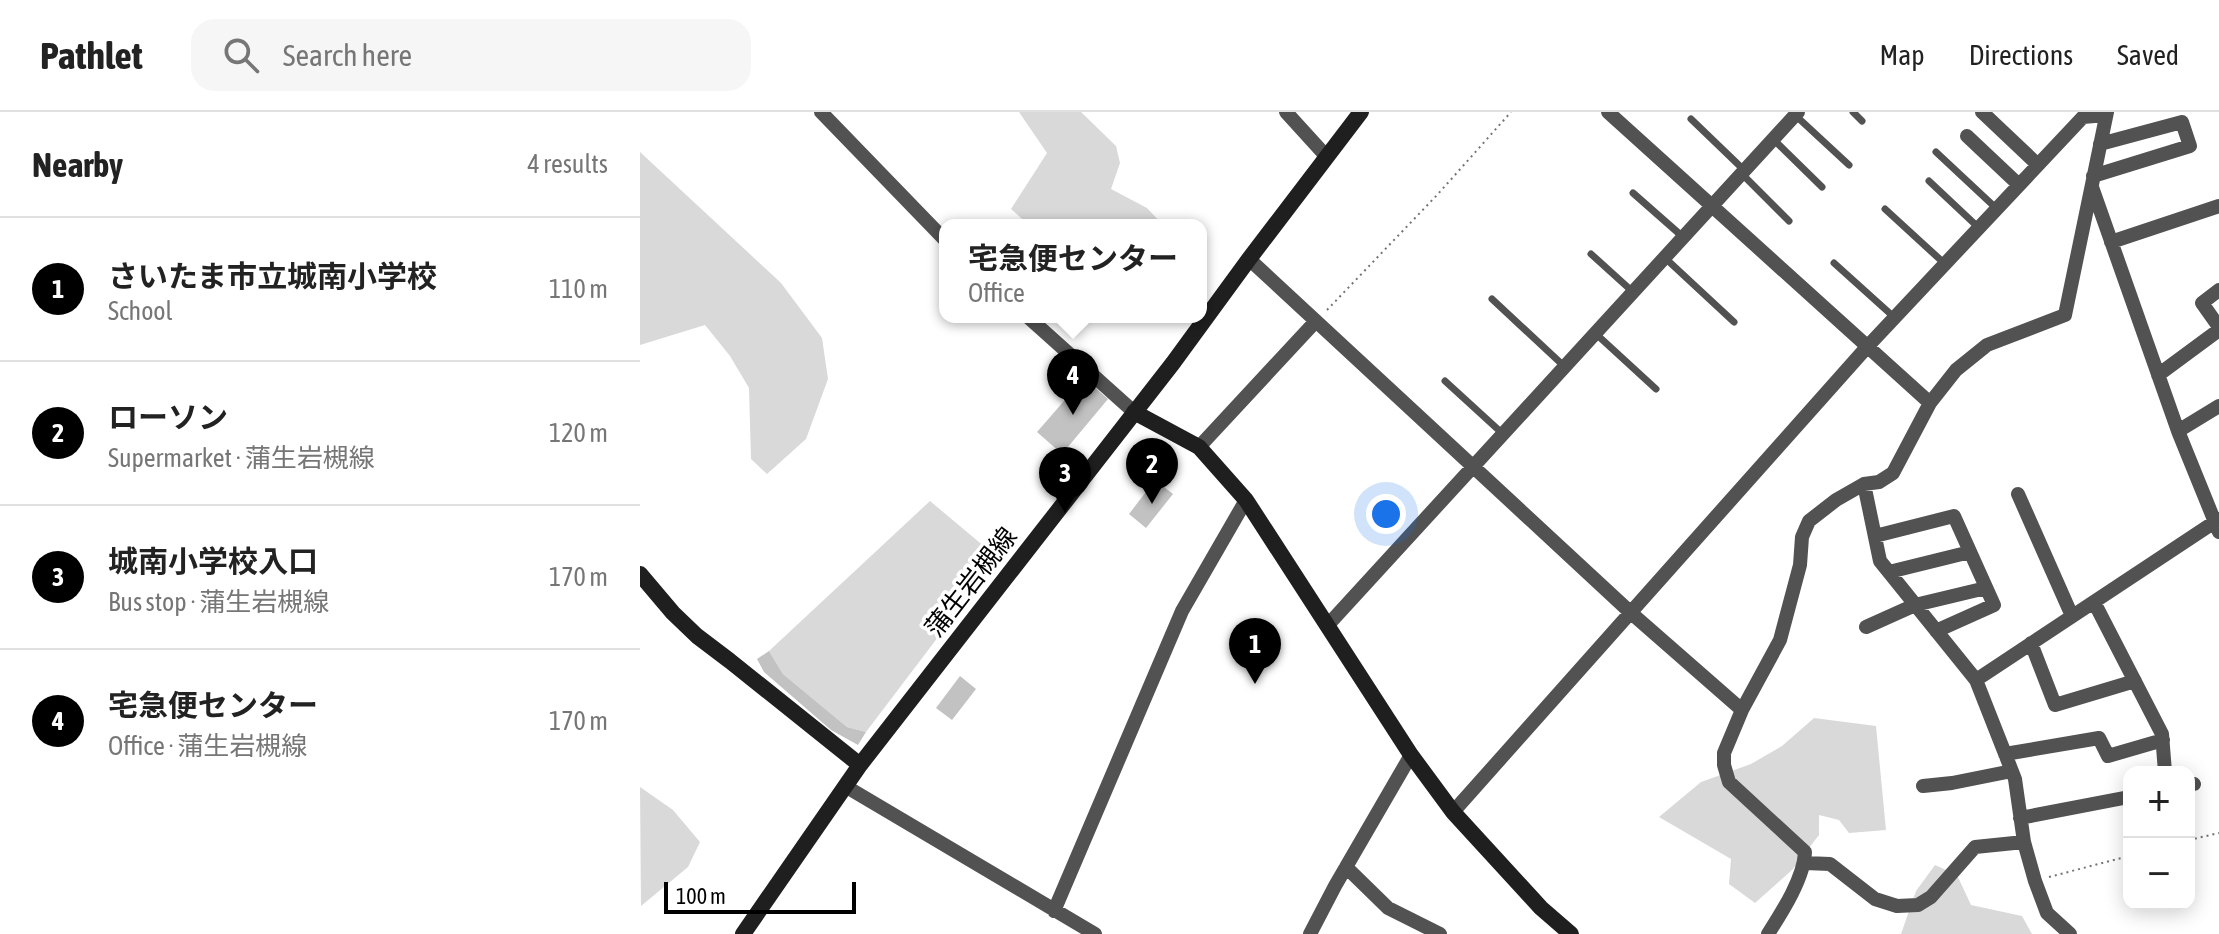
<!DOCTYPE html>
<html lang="en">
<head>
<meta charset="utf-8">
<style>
	:root { --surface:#fff; --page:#f6f6f6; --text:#222; --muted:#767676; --line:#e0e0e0; --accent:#000 }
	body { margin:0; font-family:"Asap Condensed","Noto Sans JP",sans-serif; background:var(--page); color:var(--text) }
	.controls { position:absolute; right:24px; bottom:24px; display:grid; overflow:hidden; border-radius:16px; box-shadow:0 4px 20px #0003 }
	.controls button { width:72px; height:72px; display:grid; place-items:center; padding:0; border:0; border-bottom:2px solid var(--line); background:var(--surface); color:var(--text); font:40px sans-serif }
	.scale { position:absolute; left:24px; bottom:20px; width:192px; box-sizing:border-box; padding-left:8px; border:4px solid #000; border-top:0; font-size:22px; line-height:28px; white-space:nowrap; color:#000; -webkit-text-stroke:6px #fff; paint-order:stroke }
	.you { position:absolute; left:746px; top:402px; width:28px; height:28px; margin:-20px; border:6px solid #fff; border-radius:50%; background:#1a73e8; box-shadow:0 0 0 12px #1a73e833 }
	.badge { display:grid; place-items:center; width:52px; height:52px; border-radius:50%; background:var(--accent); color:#fff; font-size:26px; font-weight:700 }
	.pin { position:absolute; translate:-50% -66px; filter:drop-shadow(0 2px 4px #0008) }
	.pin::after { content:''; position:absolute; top:42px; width:28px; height:24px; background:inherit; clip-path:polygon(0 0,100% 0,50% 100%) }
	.popup { position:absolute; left:299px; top:107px; width:268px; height:104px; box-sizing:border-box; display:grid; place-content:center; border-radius:16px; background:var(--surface); filter:drop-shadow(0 2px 6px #0005); font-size:26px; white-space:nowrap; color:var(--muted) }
	.popup b { font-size:30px; color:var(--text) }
	.popup::after { content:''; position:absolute; left:50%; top:100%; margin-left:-16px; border:16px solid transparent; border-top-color:var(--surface) }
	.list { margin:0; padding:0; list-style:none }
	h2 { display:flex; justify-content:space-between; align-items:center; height:104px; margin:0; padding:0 32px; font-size:34px }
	h2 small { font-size:26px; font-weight:400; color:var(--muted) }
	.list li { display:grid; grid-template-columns:52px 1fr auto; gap:24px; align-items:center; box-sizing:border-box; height:144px; padding:0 32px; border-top:2px solid var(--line) }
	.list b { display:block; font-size:30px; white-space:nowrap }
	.list p { margin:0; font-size:26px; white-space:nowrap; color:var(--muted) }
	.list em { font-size:26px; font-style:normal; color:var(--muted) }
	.icon { flex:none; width:44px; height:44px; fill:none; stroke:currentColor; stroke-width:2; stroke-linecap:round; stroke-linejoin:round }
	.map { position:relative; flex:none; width:1579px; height:822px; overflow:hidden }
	header { display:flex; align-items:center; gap:48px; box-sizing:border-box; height:112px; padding:0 40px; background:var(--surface); border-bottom:2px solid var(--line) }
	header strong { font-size:38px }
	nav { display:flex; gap:44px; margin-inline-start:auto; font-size:28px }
	.search { width:560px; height:72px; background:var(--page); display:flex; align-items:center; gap:20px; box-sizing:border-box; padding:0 28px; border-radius:24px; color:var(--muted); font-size:30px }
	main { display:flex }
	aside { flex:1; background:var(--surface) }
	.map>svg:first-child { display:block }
	.green { fill:#d9d9d9 }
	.building { fill:#c2c2c2 }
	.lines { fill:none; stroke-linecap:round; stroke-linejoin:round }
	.path { stroke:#747474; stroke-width:2; stroke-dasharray:2 4; stroke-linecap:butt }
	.lane { stroke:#525252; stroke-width:7 }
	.street { stroke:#525252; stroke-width:14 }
	.secondary { stroke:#1f1f1f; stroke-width:16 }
	.labels { text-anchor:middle; stroke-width:7; stroke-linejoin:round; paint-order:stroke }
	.street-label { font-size:26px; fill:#000; stroke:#fff }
</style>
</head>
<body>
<header>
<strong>Pathlet</strong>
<div class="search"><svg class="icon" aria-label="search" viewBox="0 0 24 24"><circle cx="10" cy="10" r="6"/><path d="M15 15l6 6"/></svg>Search here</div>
<nav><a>Map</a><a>Directions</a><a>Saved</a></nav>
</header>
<main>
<aside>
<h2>Nearby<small>4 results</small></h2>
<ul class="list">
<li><span class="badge">1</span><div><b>さいたま市立城南小学校</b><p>School</p></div><em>110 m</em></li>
<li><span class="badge">2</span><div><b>ローソン</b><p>Supermarket · 蒲生岩槻線</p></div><em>120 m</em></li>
<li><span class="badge">3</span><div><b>城南小学校入口</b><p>Bus stop · 蒲生岩槻線</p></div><em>170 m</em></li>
<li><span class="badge">4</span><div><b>宅急便センター</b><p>Office · 蒲生岩槻線</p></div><em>170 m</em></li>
</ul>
</aside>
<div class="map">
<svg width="1579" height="822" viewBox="0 0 1579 822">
	<rect width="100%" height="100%" fill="#fff"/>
	<path class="green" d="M 379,0 L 441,0 L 476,34 L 480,51 L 471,77 L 507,96 L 523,113 L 389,113 L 371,97 L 407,41 Z
		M 0,40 L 141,171 L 182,226 L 188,267 L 166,327 L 127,362 L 111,347 L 109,276 L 90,244 L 65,213 L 0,233 Z
		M 290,389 L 358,446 L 226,620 L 207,615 L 143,562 L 129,539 Z
		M 1174,606 L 1236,614 L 1246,718 L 1209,721 L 1199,708 L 1179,703 L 1179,723 L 1152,758 L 1115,791 L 1089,772 L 1091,747 L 1019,705 L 1061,670 L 1111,652 L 1142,634 Z
		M 0,675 L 33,698 L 60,730 L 48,755 L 1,794 Z
		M 1295,753 L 1317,763 L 1331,793 L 1382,804 L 1392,822 L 1261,822 L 1276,779 Z"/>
	<path class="building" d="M 444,266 L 468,287 L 422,342 L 397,320 Z
		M 515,368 L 533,382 L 506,416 L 489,402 Z
		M 129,539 L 143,562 L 207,615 L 226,620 L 218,633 L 191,618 L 124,560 L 117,547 Z
		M 320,564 L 336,577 L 312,608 L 296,596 Z"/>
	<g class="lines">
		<path class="path" d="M 687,198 L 798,82 L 871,0
			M 1549,728 L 1579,721
			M 1409,765 L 1489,744"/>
		<path class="lane" d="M 1213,0 L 1222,9
			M 1155,3 L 1209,53
			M 1051,7 L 1104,58
			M 1133,27 L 1182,75
			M 1296,40 L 1357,97
			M 1101,61 L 1149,109
			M 1289,69 L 1339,116
			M 993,81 L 1043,125
			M 1245,97 L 1305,152
			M 951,142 L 993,180
			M 1024,145 L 1094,210
			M 1194,151 L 1255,206
			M 852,187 L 925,255
			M 955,221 L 1016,277
			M 805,269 L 863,322"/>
		<path class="street" d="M 181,0 L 305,128
			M 646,0 L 686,44
			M 968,0 L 1290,291
			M 1342,0 L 1398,53
			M 1327,24 L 1379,73
			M 1453,64 L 1550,34 L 1542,10 L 1460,32
			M 1452,75 L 1538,319 L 1579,420
			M 1471,130 L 1579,94
			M 609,147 L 990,500 L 1102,598
			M 1579,178 L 1562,191 L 1579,215
			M 388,205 L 494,300
			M 1518,263 L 1579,218
			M 1538,319 L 1579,294
			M 559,335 L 676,209
			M 1224,372 L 1240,449 L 1336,568 L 1375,667 L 1384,730 L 1395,769 L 1407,801 L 1430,822
			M 1378,382 L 1432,504
			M 1235,424 L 1314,404 L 1354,493 L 1296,519
			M 1249,460 L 1330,440
			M 1454,490 L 1522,622 L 1525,660
			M 687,514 L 1158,0
			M 1226,515 L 1275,493 L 1346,476
			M 1391,531 L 1415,593 L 1495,569
			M 1336,568 L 1579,407
			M 1365,642 L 1459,626 L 1468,644 L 1523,628
			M 1549,673 L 1554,672
			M 205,674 L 455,822
			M 1283,674 L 1312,671 L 1372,659
			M 813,700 L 1227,235 L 1443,5 L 1466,3
			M 1380,706 L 1489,685
			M 1165,751 L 1190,752 L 1235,787 L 1257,794 L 1278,793 L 1291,785 L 1335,735 L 1384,730
			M 706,755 L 748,796 L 800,822
			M 414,799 L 542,499 L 606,388
			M 670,822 L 695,774 L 771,643
			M 1128,822 C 1142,800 1164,766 1165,740 L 1089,670 L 1084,653 L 1084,641 L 1102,598 L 1140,528 L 1160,453 L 1162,425 L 1169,409 L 1196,388 L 1224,372 L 1239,370 L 1253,361 L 1290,291 L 1316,258 L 1347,233 L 1425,203 L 1467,0"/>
		<path class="secondary" d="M 494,300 L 559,335 L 606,388 L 771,643 L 813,700 L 901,796 L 931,822
			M 0,462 L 33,501 L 57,524 L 90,549 L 220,653
			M 103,822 L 220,653 L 533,251 L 609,147 L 721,0"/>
	</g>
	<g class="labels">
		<g class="street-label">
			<text transform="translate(331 470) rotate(-52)" y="9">蒲生岩槻線</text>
		</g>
	</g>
</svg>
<div class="controls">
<button>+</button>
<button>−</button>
</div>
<div class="scale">100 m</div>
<div class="you"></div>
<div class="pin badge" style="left:615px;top:572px">1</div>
<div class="pin badge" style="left:512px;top:392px">2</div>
<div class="pin badge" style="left:425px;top:401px">3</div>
<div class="pin badge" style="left:433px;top:303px">4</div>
<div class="popup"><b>宅急便センター</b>Office</div>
</div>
</main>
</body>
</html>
